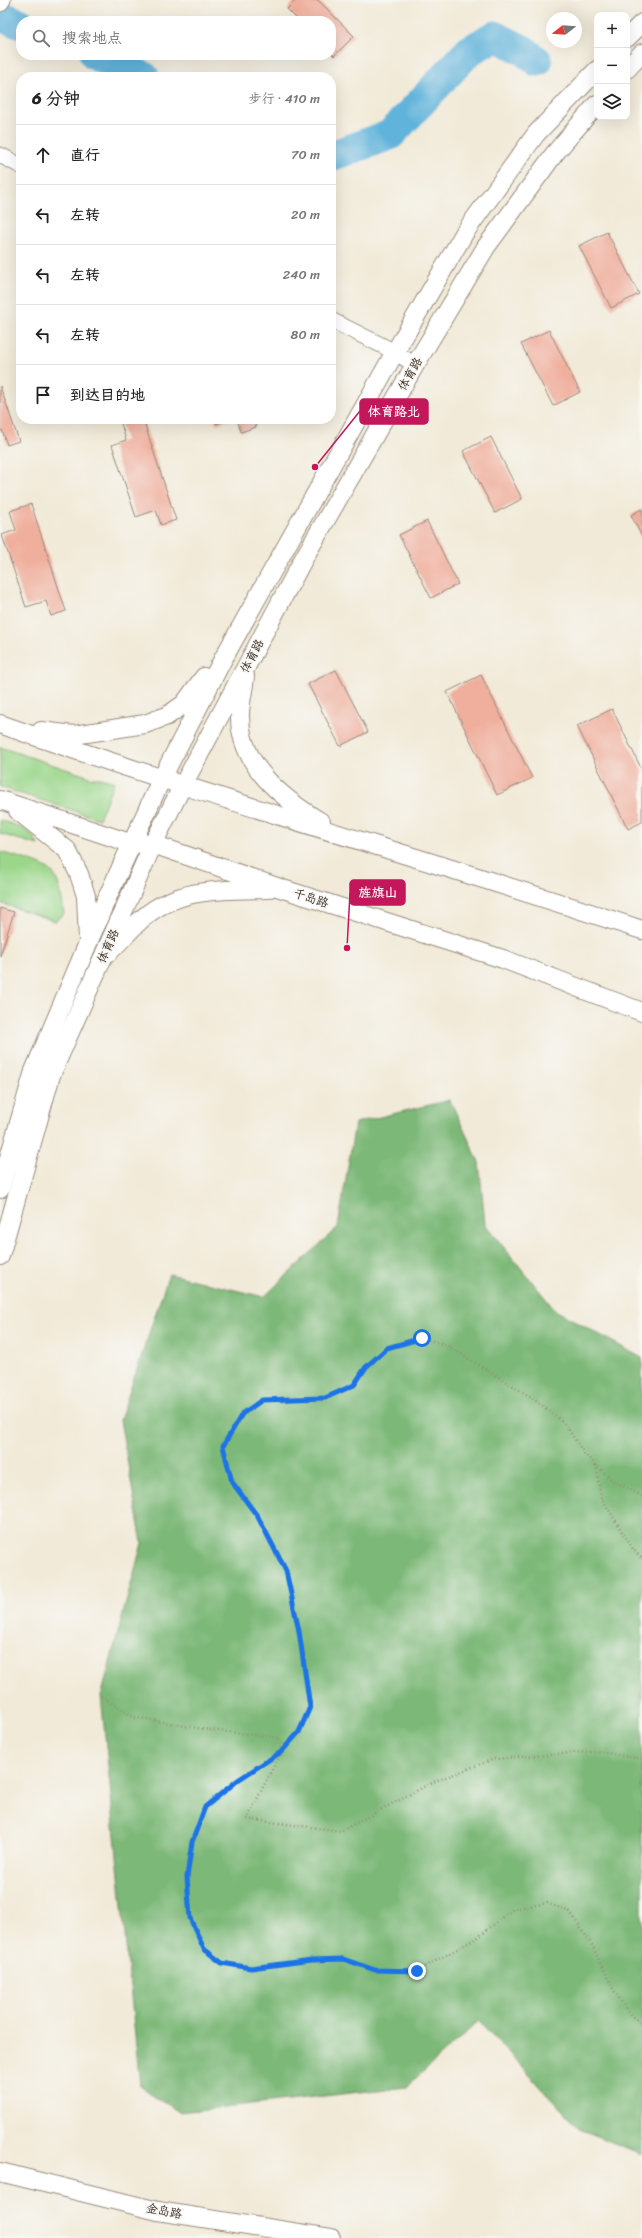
<!DOCTYPE html>
<html lang="zh">
<head>
<meta charset="utf-8">
<style>
	:root { --surface:#fff; --page:#f6f6f6; --text:#222; --muted:#767676; --line:#e0e0e0 }
	body { margin:0; font-family:Sriracha,"LXGW WenKai TC",sans-serif; background:var(--page); color:var(--text) }
	.controls { position:absolute; right:12px; top:12px; display:grid; overflow:hidden; border-radius:8px; box-shadow:0 4px 16px #0002 }
	.controls button { width:36px; height:36px; display:grid; place-items:center; padding:0; border:0; border-bottom:1px solid var(--line); background:var(--surface); color:var(--text); font:20px sans-serif }
	.compass { position:absolute; left:546px; top:12px; width:36px; height:36px; border-radius:50%; background:var(--surface); box-shadow:0 4px 16px #0002; rotate:253deg }
	.stop { position:absolute; width:12px; height:12px; margin:-9px; border:3px solid #1a73e8; border-radius:50%; background:#fff }
	.stop.end { background:#1a73e8; border-color:#fff; box-shadow:0 1px 4px #0008 }
	.list { margin:0; padding:0; list-style:none }
	h2 { display:flex; justify-content:space-between; align-items:center; height:52px; margin:0; padding:0 16px; font-size:17px }
	h2 small { font-size:13px; font-weight:400; color:var(--muted) }
	.list li { display:grid; grid-template-columns:26px 1fr auto; gap:12px; align-items:center; box-sizing:border-box; height:60px; padding:0 16px; border-top:1px solid var(--line) }
	.list b { display:block; font-size:15px; white-space:nowrap }
	.list em { font-size:13px; font-style:normal; color:var(--muted) }
	.icon { flex:none; width:22px; height:22px; fill:none; stroke:currentColor; stroke-width:2; stroke-linecap:round; stroke-linejoin:round }
	.map { position:relative; flex:none; width:642px; height:2238px; overflow:hidden }
	.search { position:absolute; background:var(--surface); box-shadow:0 4px 16px #0002; left:16px; top:16px; width:320px; height:44px; display:flex; align-items:center; gap:10px; box-sizing:border-box; padding:0 14px; border-radius:16px; color:var(--muted); font-size:15px }
	.panel { position:absolute; background:var(--surface); box-shadow:0 4px 16px #0002; left:16px; top:72px; width:320px; height:352px; border-radius:16px }
	.map>svg:first-child { display:block }
	.green { fill:#9bd78b; stroke:#6b8054 }
	.forest { fill:#7cb877; stroke:#5c714a }
	.lines { fill:none; stroke-linecap:round; stroke-linejoin:round }
	.river { stroke:#60b3db; stroke-width:31 }
	.building { fill:#f0af9d }
	.minor-casing { stroke:#968a7b; stroke-width:17 }
	.tertiary-casing { stroke:#968a7b; stroke-width:20 }
	.path { stroke:#968a7b; stroke-width:2.5; stroke-dasharray:1 3; stroke-linecap:butt }
	.minor { stroke:#fff; stroke-width:15 }
	.tertiary { stroke:#fff; stroke-width:18 }
	.route { stroke:#1a73e8; stroke-width:5 }
	.labels { text-anchor:middle; stroke-width:3; stroke-linejoin:round; paint-order:stroke }
	.street-label { font-size:12px; fill:#3b2a1e; stroke:#f6f6f2 }
	.leader { fill:none; stroke:#c2185b; stroke-width:1.5 }
	.callout-dot { fill:#c2185b; stroke:#f6f6f2; stroke-width:1.5 }
	.callout { fill:#c2185b; stroke:#c2185b; stroke-width:1.5 }
	.callout-label { font-size:13px; text-anchor:middle; font-weight:bold; fill:#fff }
</style>
</head>
<body>
<div class="map">
<svg width="642" height="2238" viewBox="0 0 642 2238">
	<rect width="100%" height="100%" fill="#f6f6f2"/>
	<filter id="ink" filterUnits="userSpaceOnUse"><feTurbulence type="fractalNoise" baseFrequency=".025" numOctaves="2"/><feDisplacementMap in="SourceGraphic" scale="8" xChannelSelector="R" yChannelSelector="G"/><feConvolveMatrix kernelMatrix="1 2 1 2 8 2 1 2 1" color-interpolation-filters="sRGB"/></filter>
	<filter id="wash" filterUnits="userSpaceOnUse"><feTurbulence type="fractalNoise" baseFrequency=".012" numOctaves="4" result="noise"/><feDisplacementMap in="SourceGraphic" scale="16" xChannelSelector="R" yChannelSelector="G"/><feGaussianBlur stdDeviation="0.9" result="paint"/><feColorMatrix in="noise" values="0 0 0 0 0 0 0 0 0 0 0 0 0 0 0 0 0 1.4 0 .05"/><feComposite in="paint" operator="in"/></filter>
	<g filter="url(#wash)">
		<rect width="100%" height="100%" fill="#f2ead8"/>
		<path class="green" d="M 0,747 L 93,778 L 101,778 L 114,782 L 99,819 L 0,787 Z
			M 0,820 C 14,825 33,829 38,845 L 0,834 Z
			M 0,852 C 12,856 44,863 52,872 C 61,883 62,901 64,914 L 55,921 L 0,903 Z"/>
		<path class="forest" d="M 450,1100 L 479,1162 L 485,1224 L 555,1310 L 642,1358 L 642,2154 L 581,2130 L 479,2021 L 406,2087 L 179,2112 L 140,2086 L 101,1696 L 142,1543 L 120,1420 L 169,1274 L 264,1297 L 338,1227 L 355,1123 Z"/>
		<g class="lines">
			<path class="river" d="M 0,16 L 21,24
				M 95,55 L 144,77
				M 331,156 L 390,135 L 469,51 L 495,36 L 523,50 L 537,61"/>
		</g>
		<g id="blocks">
			<path class="building" d="M 296,0 L 318,0 L 354,36 L 334,56 L 331,53 L 331,21 L 299,21 L 287,9 Z
				M 607,232 L 639,294 L 611,308 L 579,246 Z
				M 549,330 L 580,392 L 553,406 L 521,344 Z
				M 0,386 L 19,441 L 7,445 L 2,430 L 0,431 Z
				M 124,419 L 143,419 L 176,520 L 161,525 L 156,510 L 136,517 L 112,445 L 126,440 L 120,420 Z
				M 215,419 L 231,419 L 216,424 Z
				M 237,419 L 254,419 L 256,427 L 241,432 Z
				M 491,437 L 522,499 L 495,513 L 463,451 Z
				M 31,504 L 66,611 L 51,616 L 46,601 L 26,607 L 2,535 L 16,530 L 10,511 Z
				M 642,509 L 642,537 L 631,515 Z
				M 427,521 L 458,584 L 431,598 L 399,535 Z
				M 336,670 L 368,732 L 340,746 L 308,684 Z
				M 481,675 L 532,778 L 497,795 L 447,692 Z
				M 612,709 L 642,770 L 642,822 L 628,829 L 577,726 Z
				M 0,908 L 14,912 L 0,956 Z"/>
		</g>
	</g>
	<g filter="url(#ink)">
		<use href="#blocks" fill-opacity="0" stroke="#968a7b" stroke-width="1"/>
		<g class="lines">
			<g class="minor-casing">
				<path id="minor" d="M 0,4 L 3,0
					M 0,155 L 21,166
					M 331,320 L 395,352 L 415,365"/>
			</g>
			<g class="tertiary-casing">
				<path id="tertiary" d="M 627,38 L 642,23
					M 627,69 L 642,53
					M 245,676 C 244,689 240,702 240,715 C 239,765 283,799 321,822
					M 0,724 C 212,799 429,859 642,930
					M 41,731 L 74,735 L 145,724 L 167,716 L 184,704 L 204,677
					M 0,800 L 130,843 L 153,844 L 280,888 L 503,959 L 642,1012
					M 18,811 L 67,850 L 79,874 L 86,896 L 88,940
					M 109,952 C 121,941 131,928 143,918 C 178,887 225,890 268,889
					M 0,1189 L 34,1071 L 107,898 L 161,780 L 223,659 L 395,352 L 465,232 L 536,134 L 597,70
					M 0,1256 L 51,1075 L 153,844 L 183,785 L 304,558 L 415,365 L 486,247 L 555,153 L 597,104
					M 0,2172 L 158,2211 L 331,2238"/>
			</g>
			<path class="path" d="M 596,1465 L 601,1497 L 633,1549 L 642,1559
				M 642,1496 L 612,1480 L 585,1455 L 565,1424 L 531,1397 L 446,1345 L 422,1338 L 387,1348 L 366,1367 L 354,1385 L 325,1399 L 262,1401 L 242,1414 L 223,1446 L 232,1482 L 258,1517 L 287,1571 L 299,1631 L 310,1707 L 299,1732 L 281,1752 L 238,1780 L 205,1807 L 192,1842 L 187,1877 L 190,1918 L 204,1949 L 222,1963 L 251,1968 L 311,1960 L 343,1959 L 375,1970 L 417,1971 L 477,1938 L 513,1909 L 547,1903 L 570,1912 L 592,1945 L 612,1987 L 627,2011 L 642,2024
				M 101,1696 L 134,1717 L 203,1729 L 280,1738 L 281,1752 L 247,1819 L 341,1831 L 433,1782 L 494,1759 L 597,1751 L 642,1759"/>
			<use href="#minor" class="minor"/>
			<use href="#tertiary" class="tertiary"/>
		</g>
	</g>
	<g class="lines" filter="url(#ink)">
		<path class="route" d="M 417,1971 L 375,1970 L 343,1959 L 312,1960 L 251,1968 L 222,1963 L 204,1949 L 190,1918 L 187,1877 L 192,1842 L 205,1807 L 238,1780 L 281,1752 L 299,1732 L 310,1707 L 299,1631 L 286,1571 L 258,1517 L 232,1482 L 223,1446 L 242,1414 L 262,1400 L 325,1398 L 354,1385 L 366,1367 L 387,1348 L 422,1338"/>
	</g>
	<g class="labels">
		<g class="street-label">
			<text transform="translate(410 374) rotate(-60)" y="4">体育路</text>
			<text transform="translate(252 656) rotate(-62)" y="4">体育路</text>
			<text transform="translate(311 898) rotate(18)" y="4">千岛路</text>
			<text transform="translate(108 946) rotate(-66)" y="4">体育路</text>
			<text transform="translate(164 2211) rotate(11)" y="4">金岛路</text>
		</g>
	</g>
	<path class="leader" d="M315 467L360 411M347 948L350 893"/>
	<g class="callout-dot">
		<circle cx="315" cy="467" r="4"/>
		<circle cx="347" cy="948" r="4"/>
	</g>
	<g class="callout">
		<rect x="360" y="399" width="68" height="25" rx="4"/>
		<rect x="350" y="880" width="55" height="25" rx="4"/>
	</g>
	<g class="callout-label">
		<text x="394" y="416">体育路北</text>
		<text x="378" y="897">旌旗山</text>
	</g>
</svg>
<div class="controls">
<button>+</button>
<button>−</button>
<button><svg class="icon" aria-label="layers" viewBox="0 0 24 24"><path d="M12 4l9 5-9 5-9-5zM3 14l9 5 9-5"/></svg></button>
</div>
<svg class="compass" viewBox="-18 -18 36 36"><path d="M0-13l5 13h-10z" fill="#e53935"/><path d="M0 13l5-13h-10z" fill="#767676"/></svg>
<div class="stop" style="left:422px;top:1338px"></div>
<div class="stop end" style="left:417px;top:1971px"></div>
<div class="search"><svg class="icon" aria-label="search" viewBox="0 0 24 24"><circle cx="10" cy="10" r="6"/><path d="M15 15l6 6"/></svg>搜索地点</div>
<section class="panel">
<h2>6 分钟<small>步行 · 410 m</small></h2>
<ul class="list">
<li><svg class="icon" aria-label="ahead" viewBox="0 0 24 24"><path d="M12 20V5M6 11l6-6 6 6"/></svg><div><b>直行</b></div><em>70 m</em></li>
<li><svg class="icon" aria-label="left" viewBox="0 0 24 24"><path d="M17 20v-9H6M10 6l-5 5 5 5"/></svg><div><b>左转</b></div><em>20 m</em></li>
<li><svg class="icon" aria-label="left" viewBox="0 0 24 24"><path d="M17 20v-9H6M10 6l-5 5 5 5"/></svg><div><b>左转</b></div><em>240 m</em></li>
<li><svg class="icon" aria-label="left" viewBox="0 0 24 24"><path d="M17 20v-9H6M10 6l-5 5 5 5"/></svg><div><b>左转</b></div><em>80 m</em></li>
<li><svg class="icon" aria-label="arrive" viewBox="0 0 24 24"><path d="M6 21V4h12l-3 4 3 4H6"/></svg><div><b>到达目的地</b></div></li>
</ul>
</section>
</div>
</body>
</html>
